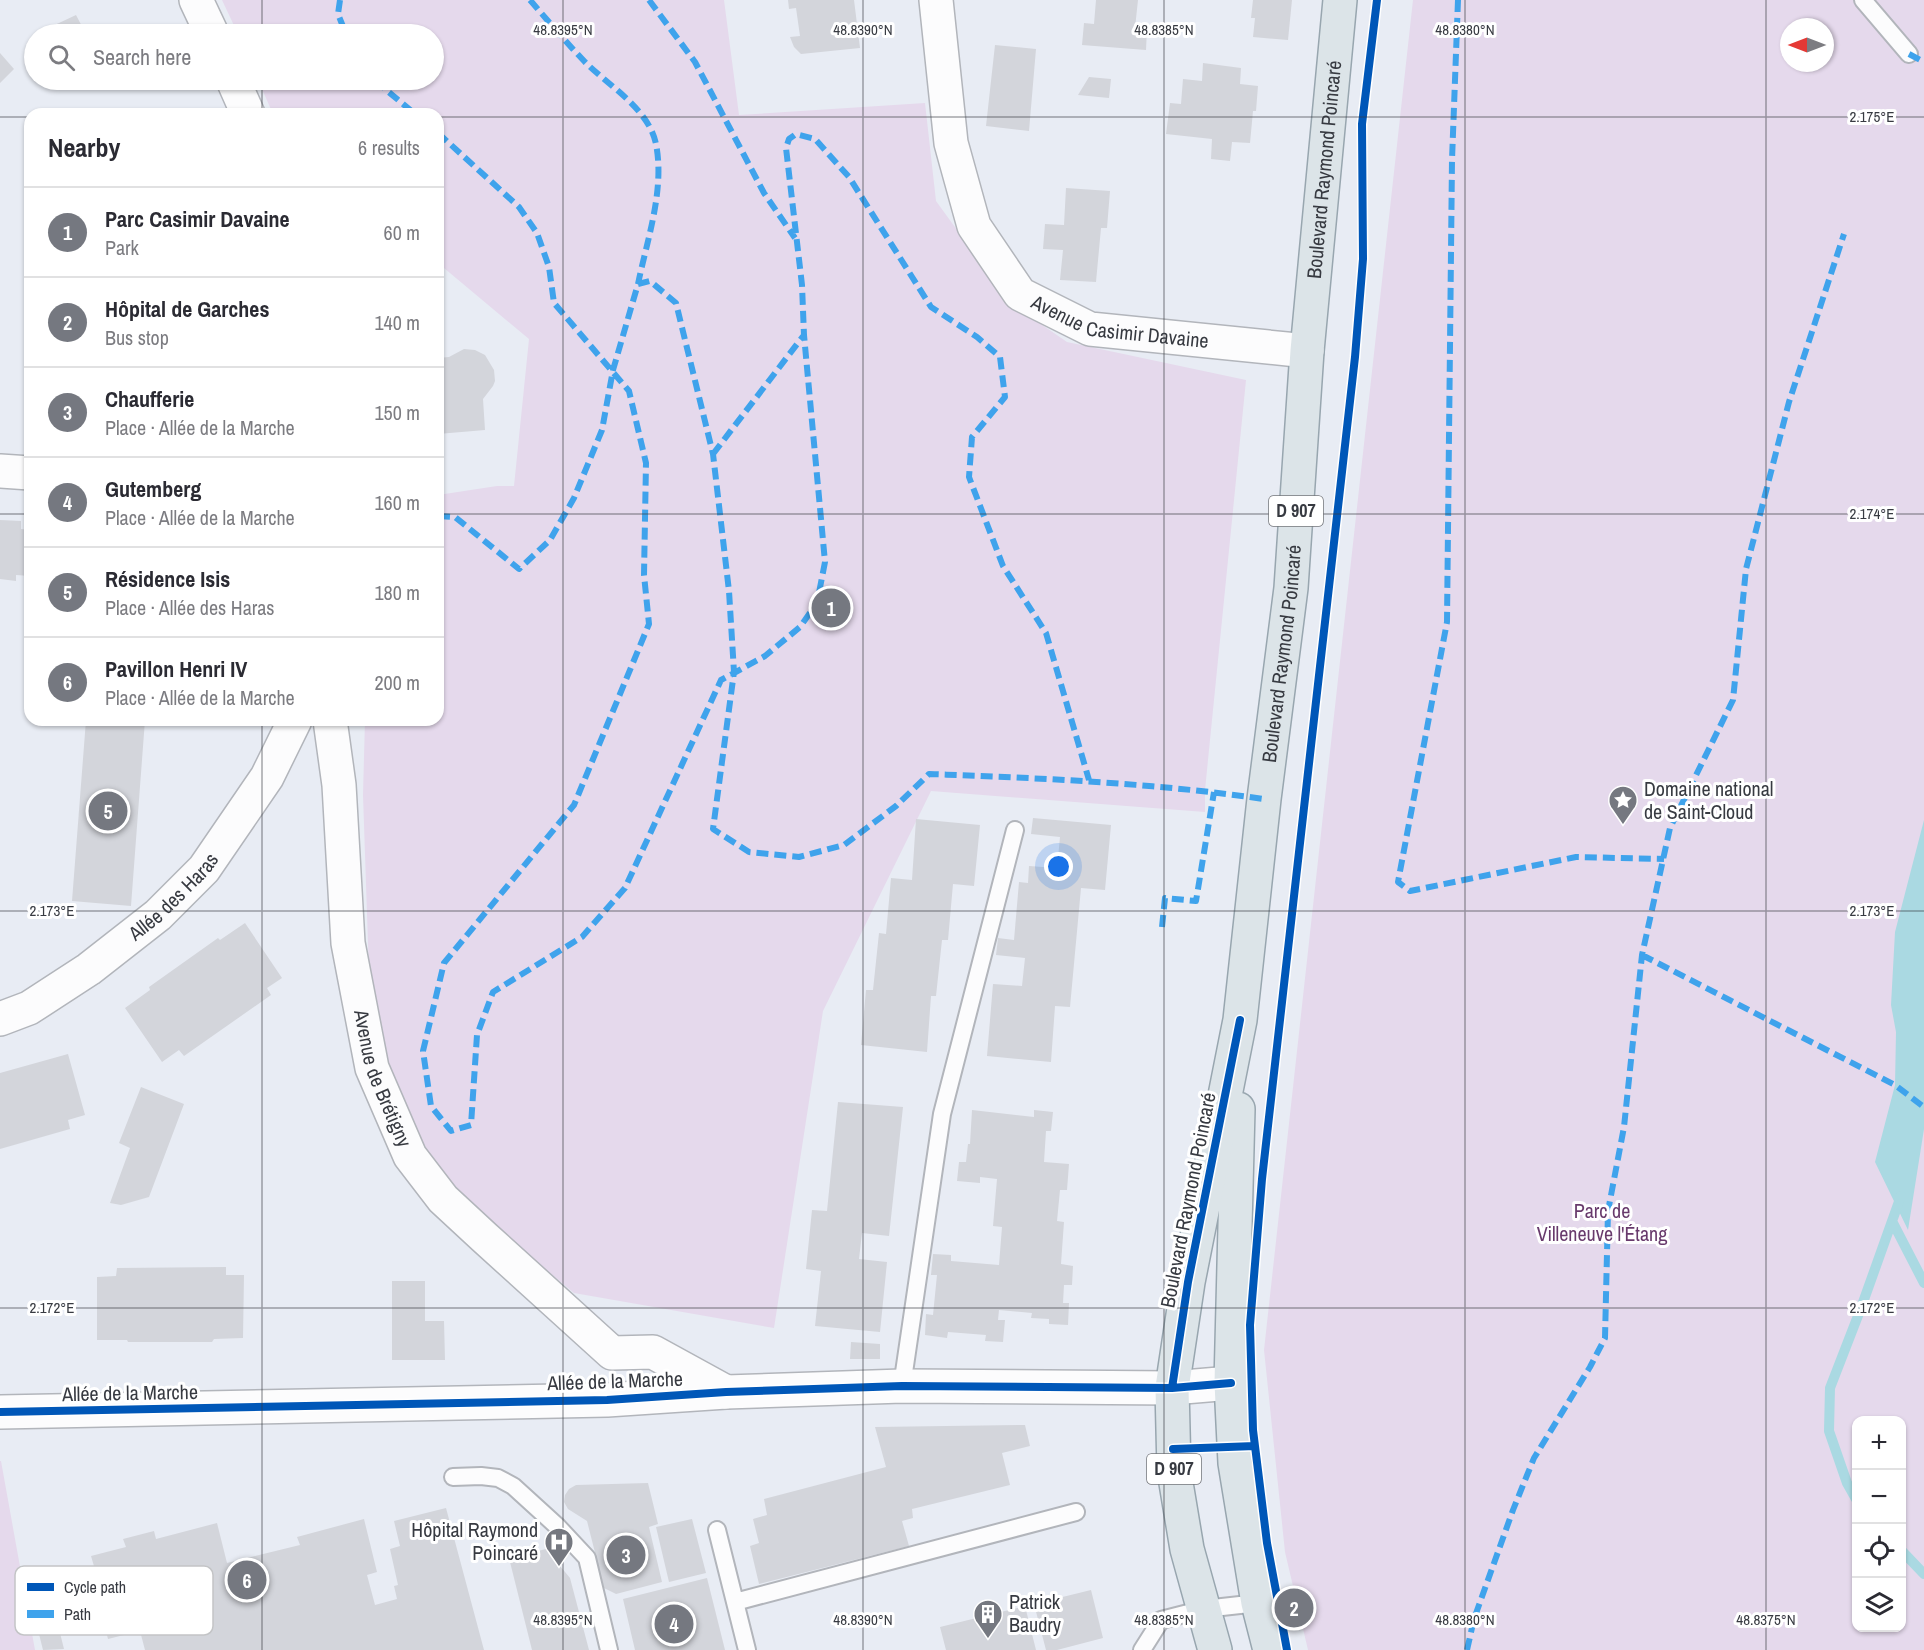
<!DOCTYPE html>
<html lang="en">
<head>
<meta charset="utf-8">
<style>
	:root { --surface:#fff; --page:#f2f2f3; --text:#2b2b33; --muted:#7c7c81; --line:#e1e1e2; --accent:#757880 }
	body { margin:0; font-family:"Archivo Narrow",sans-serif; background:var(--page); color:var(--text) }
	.controls { position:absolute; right:18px; bottom:18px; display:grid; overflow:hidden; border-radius:12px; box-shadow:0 2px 4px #0004 }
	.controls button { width:54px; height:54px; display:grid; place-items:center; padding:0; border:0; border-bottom:2px solid var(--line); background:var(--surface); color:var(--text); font:30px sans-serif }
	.compass { position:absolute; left:1780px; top:18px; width:54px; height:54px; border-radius:50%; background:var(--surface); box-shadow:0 2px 4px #0004; rotate:270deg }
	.you { position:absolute; left:1059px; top:867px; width:21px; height:21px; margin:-15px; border:4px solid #fff; border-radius:50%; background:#1a73e8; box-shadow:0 0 0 9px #1a73e833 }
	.badge { display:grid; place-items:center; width:39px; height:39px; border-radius:50%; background:var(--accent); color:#fff; font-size:20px; font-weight:700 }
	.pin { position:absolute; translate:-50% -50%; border:3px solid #fff; box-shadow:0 2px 6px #0006 }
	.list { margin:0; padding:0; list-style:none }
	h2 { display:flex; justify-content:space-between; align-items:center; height:78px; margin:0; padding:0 24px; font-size:26px }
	h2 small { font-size:20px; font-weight:400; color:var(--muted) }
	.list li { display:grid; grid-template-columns:39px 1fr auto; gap:18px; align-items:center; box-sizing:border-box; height:90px; padding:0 24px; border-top:2px solid var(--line) }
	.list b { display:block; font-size:22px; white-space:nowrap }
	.list p { margin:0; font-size:20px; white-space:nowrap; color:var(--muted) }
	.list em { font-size:20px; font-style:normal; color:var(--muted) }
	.icon { flex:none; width:33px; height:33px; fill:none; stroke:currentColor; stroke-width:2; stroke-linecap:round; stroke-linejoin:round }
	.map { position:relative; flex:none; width:1924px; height:1650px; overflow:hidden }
	.search { position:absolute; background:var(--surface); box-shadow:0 2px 4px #0004; left:24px; top:24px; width:420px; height:66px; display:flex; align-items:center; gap:15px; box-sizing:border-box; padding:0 21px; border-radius:33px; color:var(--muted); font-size:22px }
	.panel { position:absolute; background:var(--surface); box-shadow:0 2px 4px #0004; left:24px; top:108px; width:420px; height:618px; border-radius:18px }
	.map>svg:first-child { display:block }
	.green { fill:#e5d9ec; fill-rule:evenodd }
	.water { fill:#aad9e2 }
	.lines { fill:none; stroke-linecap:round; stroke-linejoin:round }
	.stream { stroke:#aad9e2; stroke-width:10 }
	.building { fill:#d3d5db }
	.lane-casing { stroke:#b2b5bb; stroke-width:20 }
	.street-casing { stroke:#b2b5bb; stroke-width:36 }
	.primary-casing { stroke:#98a6af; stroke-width:36 }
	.lane { stroke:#fcfcfd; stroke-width:16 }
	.street { stroke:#fcfcfd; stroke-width:33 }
	.primary { stroke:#dce4e8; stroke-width:33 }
	.quiet { stroke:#3fa3ec; stroke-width:6; stroke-dasharray:12 6; stroke-linecap:butt }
	.cycleway-casing { stroke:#fff; stroke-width:11 }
	.cycleway { stroke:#0057b8; stroke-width:8 }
	.ticks { fill:none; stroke:#373a41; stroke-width:1.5; stroke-opacity:0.45 }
	.labels { text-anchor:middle; stroke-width:6; stroke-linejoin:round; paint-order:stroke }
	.shield { fill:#fff; stroke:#73757a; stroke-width:1.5 }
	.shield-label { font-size:18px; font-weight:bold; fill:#373a41 }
	.street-label { font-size:20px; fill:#373a41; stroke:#fff }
	.poi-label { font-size:20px; fill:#373a41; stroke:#fff; text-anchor:start }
	.park-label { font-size:20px; fill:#683a6c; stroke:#fff }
	.key { fill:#fff; stroke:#c3c4c6; stroke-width:1.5 }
	.key-label { font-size:16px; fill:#373a41 }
	.ticks-label { font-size:15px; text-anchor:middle; fill:#373a41; stroke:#fff; stroke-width:6; stroke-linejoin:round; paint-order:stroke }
</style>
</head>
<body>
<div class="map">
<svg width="1924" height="1650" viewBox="0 0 1924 1650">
	<rect width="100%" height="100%" fill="#e8ecf4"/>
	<path class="green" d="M 222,0 L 724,0 L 739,115 L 925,103 L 936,201 L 1010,303 L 1067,342 L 1246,380 L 1205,790 L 1205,812 L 931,791 L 823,1011 L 774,1328 L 574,1293 L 452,1191 L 404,1129 L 371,1032 L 363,795 L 365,720 L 438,720 L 438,495 L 497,486 L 514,486 L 529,339 L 438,263 L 438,114 L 273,114 L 258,80 L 434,80 L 434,34 L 238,34 Z
		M 1413,0 L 1924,0 L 1924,1650 L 1308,1650 L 1285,1552 L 1264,1350 ZM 1789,27 L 1825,27 L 1825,63 L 1789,63 ZM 1856,1420 L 1902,1420 L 1902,1628 L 1856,1628 Z
		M 0,1461 L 1,1461 L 35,1650 L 0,1650 Z"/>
	<path class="water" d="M 1924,820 L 1924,1129 L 1908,1230 L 1875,1162 L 1895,1085 L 1896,1032 L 1891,1005 L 1895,932 Z"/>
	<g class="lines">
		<path class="stream" d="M 1892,1221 L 1924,1283
			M 1856,1499 L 1847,1483 L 1829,1431 L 1830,1388 L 1861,1308 L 1901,1196
			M 1902,1551 L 1924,1574"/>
	</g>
	<path class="building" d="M 788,0 L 854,0 L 860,48 L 801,54 L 794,47 L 790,37 L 800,36 L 796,8 L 789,9 Z
		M 1096,0 L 1138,0 L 1135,28 L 1147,29 L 1146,50 L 1082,45 L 1084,23 L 1094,24 Z
		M 1253,0 L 1292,0 L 1288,40 L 1253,37 L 1255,18 L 1251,18 Z
		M 76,15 L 86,34 L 46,34 L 44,30 Z
		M 995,45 L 1036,49 L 1029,131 L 986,126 Z
		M 0,53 L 14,69 L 0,83 Z
		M 1203,63 L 1241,68 L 1240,84 L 1258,86 L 1256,111 L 1253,111 L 1250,143 L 1232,142 L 1230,161 L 1211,159 L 1212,139 L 1166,134 L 1170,103 L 1181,104 L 1183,79 L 1202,81 Z
		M 1089,77 L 1111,79 L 1109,98 L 1078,95 Z
		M 1066,188 L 1110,191 L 1107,228 L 1101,228 L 1096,282 L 1060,280 L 1063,250 L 1043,249 L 1045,224 L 1064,225 Z
		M 464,349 L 475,350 L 485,355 L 494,370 L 495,381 L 493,386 L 483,399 L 485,430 L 438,434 L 438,358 L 449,357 Z
		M 0,520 L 21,521 L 21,529 L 30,530 L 30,576 L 16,575 L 16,581 L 0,579 Z
		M 86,720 L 145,720 L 131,906 L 72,901 Z
		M 1033,818 L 1111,825 L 1105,890 L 1081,888 L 1070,1007 L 1055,1006 L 1051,1062 L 987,1056 L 993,984 L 1022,986 L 1025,958 L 996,955 L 998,938 L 1014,940 L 1019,882 L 1028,883 L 1029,866 L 1057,868 L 1060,837 L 1031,834 Z
		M 916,819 L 980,825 L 974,886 L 953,884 L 948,940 L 942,940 L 936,996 L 931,996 L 927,1052 L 861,1045 L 866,990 L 873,990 L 879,933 L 886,934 L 891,878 L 912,880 Z
		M 245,923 L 282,978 L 267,988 L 271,995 L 184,1056 L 179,1050 L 162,1062 L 125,1008 L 150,990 L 149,987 L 218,938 L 220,940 Z
		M 68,1054 L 85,1115 L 68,1120 L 70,1129 L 0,1149 L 0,1073 Z
		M 141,1087 L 184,1104 L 149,1197 L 121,1205 L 110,1203 L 130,1148 L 119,1143 Z
		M 838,1102 L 903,1107 L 889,1236 L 862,1233 L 859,1259 L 887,1262 L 880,1332 L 815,1326 L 821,1271 L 806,1269 L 812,1210 L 827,1211 Z
		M 972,1110 L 1034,1117 L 1034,1110 L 1053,1112 L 1051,1131 L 1046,1131 L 1044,1162 L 1069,1164 L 1067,1190 L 1060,1190 L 1057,1221 L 1064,1222 L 1061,1264 L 1073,1266 L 1072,1285 L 1064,1285 L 1063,1303 L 1069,1303 L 1068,1325 L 1049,1324 L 1049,1319 L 1031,1318 L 1032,1313 L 999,1310 L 998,1320 L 1005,1320 L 1003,1342 L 985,1341 L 986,1335 L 948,1332 L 947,1338 L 925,1335 L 926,1314 L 933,1315 L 937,1275 L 931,1275 L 933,1254 L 951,1255 L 951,1261 L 999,1265 L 1002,1227 L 993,1226 L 997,1179 L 980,1177 L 980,1183 L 957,1181 L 959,1162 L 966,1162 L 968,1144 L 970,1144 Z
		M 226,1267 L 226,1275 L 244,1275 L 243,1338 L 214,1339 L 212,1342 L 128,1342 L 127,1340 L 97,1340 L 97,1277 L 116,1276 L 117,1268 Z
		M 392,1281 L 425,1281 L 425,1321 L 444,1321 L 445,1360 L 392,1360 Z
		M 851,1342 L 880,1344 L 880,1359 L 850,1359 Z
		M 1025,1425 L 1030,1446 L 1002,1453 L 1010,1485 L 912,1509 L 913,1518 L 902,1521 L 909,1546 L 759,1584 L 750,1546 L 759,1543 L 753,1519 L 767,1515 L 764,1499 L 886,1467 L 875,1427 Z
		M 648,1483 L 658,1524 L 649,1527 L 662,1582 L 616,1594 L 604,1588 L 587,1521 L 568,1509 L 564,1502 L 565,1495 L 569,1489 L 576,1485 Z
		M 446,1508 L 484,1650 L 145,1650 L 140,1631 L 108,1639 L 96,1591 L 101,1590 L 91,1556 L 126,1547 L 123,1539 L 154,1531 L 156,1539 L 217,1523 L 227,1563 L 300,1545 L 297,1537 L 364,1519 L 377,1572 L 367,1575 L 375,1605 L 397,1599 L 394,1586 L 398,1585 L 390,1549 L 400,1546 L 394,1521 Z
		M 692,1519 L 706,1573 L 669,1582 L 656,1527 Z
		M 546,1549 L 570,1578 L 589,1650 L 532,1650 L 509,1558 Z
		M 707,1578 L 725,1650 L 635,1650 L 623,1599 Z
		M 1091,1590 L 1103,1638 L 1057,1650 L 1046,1650 L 1034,1604 Z
		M 52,1601 L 64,1649 L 43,1650 L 32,1606 Z
		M 1025,1606 L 1036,1650 L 946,1650 L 940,1627 Z"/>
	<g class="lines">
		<g class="lane-casing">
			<path id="lane" d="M 1863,0 L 1909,54
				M 902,1386 L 942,1114 L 1015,830
				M 453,1477 L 481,1476 L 498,1478 L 513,1486 L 558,1527 L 587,1558 L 609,1650
				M 717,1530 L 747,1650
				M 735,1602 L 1076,1512
				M 1161,1620 L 1204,1609 L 1258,1603
				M 1142,1650 L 1161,1620"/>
		</g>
		<g class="street-casing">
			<g id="street">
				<path d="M 196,0 L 212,34"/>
				<path id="s1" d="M 936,0 L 951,143 L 974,226 L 1020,294 L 1090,329 L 1307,351"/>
				<path d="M 233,80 L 248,114"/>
				<path d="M 0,471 L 30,473"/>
				<path id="s2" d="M 330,720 L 339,785 L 348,943 L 372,1068 L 410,1156 L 443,1199 L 484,1237 L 612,1353 L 653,1352 L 726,1392"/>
				<path id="s3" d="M 0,1019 L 29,1008 L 89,969 L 158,915 L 204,869 L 267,777 L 295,720"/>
				<path d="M 0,1412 L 607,1400 L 726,1392 L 902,1386 L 1172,1388 L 1231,1383"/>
			</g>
		</g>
		<g class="primary-casing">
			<g id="primary">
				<path d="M 1238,1109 L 1231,1383 L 1235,1463 L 1258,1603 L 1270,1650"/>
				<path id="s4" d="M 1215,1650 L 1187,1549 L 1174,1471 L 1172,1388 L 1188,1282 L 1240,1020 L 1264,799 L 1291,588 L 1307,351 L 1340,0"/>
			</g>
		</g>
		<use href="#lane" class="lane"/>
		<use href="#street" class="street"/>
		<use href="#primary" class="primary"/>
		<path class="quiet" d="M 340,0 L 338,14 L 346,34
			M 530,0 C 548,21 566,42 585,62 C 609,86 649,109 656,144 C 665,190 647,240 638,284
			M 649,0 L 695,62 L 764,193 L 795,238
			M 1458,0 L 1452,160 L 1447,622 L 1398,882 L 1410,891 L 1576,857 L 1664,859
			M 1909,54 L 1924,62
			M 376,80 L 385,89 L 415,114
			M 438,133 L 519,207 L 537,233 L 549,267 L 554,303 L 629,391 L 646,463 L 644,575 L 649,624 L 574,805 L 444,963 L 423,1051 L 431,1106 L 451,1131 L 471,1125 L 477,1035 L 493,992 L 582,937 L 625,888 L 721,680 L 765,656 L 800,627 L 817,603 L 825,562 L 804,335
			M 713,454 L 804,335 L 802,285 L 786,148 L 789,139 L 796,134 L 815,139 L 849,177 L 931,307 L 977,337 L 1000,357 L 1005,397 L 972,437 L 969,477 L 1003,566 L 1046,633 L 1089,780
			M 438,516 L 455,517 L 519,569 L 550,540 L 574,498 L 602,430 L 613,370 L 638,284 L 650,281 L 676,303 L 713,454 L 729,591 L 734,672 L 713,829 L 749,852 L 799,857 L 844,845 L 896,806 L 929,774 C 1041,778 1153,783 1264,799
			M 1162,927 L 1165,898 L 1196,901 L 1214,792
			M 1642,955 L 1895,1085 L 1924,1107
			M 1467,1650 L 1474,1619 L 1513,1510 L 1534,1458 L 1590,1367 L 1605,1338 L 1608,1211 L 1624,1127 L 1642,955 L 1670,828 L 1733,700 L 1746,569 L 1789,402 L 1844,234"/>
		<g class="cycleway-casing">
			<path id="cycleway" d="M 1172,1388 L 1188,1282 L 1240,1020
				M 0,1412 L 607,1400 L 726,1392 L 902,1386 L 1172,1388 L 1231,1383
				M 1173,1449 L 1255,1446
				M 1287,1650 L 1267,1543 L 1253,1430 L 1250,1325 L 1262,1179 L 1355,357 L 1363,259 L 1362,124 L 1377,0"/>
		</g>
		<use href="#cycleway" class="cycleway"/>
	</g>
	<path class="ticks" d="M 262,0 L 262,34M 563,0 L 563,1650M 863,0 L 863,1650M 1164,0 L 1164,1650M 1465,0 L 1465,1650M 1766,0 L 1766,1650M 262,80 L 262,114M 0,117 L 30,117M 438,117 L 1924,117M 0,514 L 30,514M 438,514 L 1924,514M 262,720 L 262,1650M 0,911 L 1924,911M 0,1308 L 1924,1308"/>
	<defs>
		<g id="sight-pin" transform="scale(1.5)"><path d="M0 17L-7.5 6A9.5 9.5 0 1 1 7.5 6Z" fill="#757880" stroke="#fff"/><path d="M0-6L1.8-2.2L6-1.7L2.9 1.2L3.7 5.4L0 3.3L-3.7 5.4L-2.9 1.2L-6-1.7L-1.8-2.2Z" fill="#fff"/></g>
		<g id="hospital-pin" transform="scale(1.5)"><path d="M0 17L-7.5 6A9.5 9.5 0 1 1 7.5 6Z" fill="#757880" stroke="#fff"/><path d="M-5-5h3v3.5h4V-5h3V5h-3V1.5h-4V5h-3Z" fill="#fff"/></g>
		<g id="building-pin" transform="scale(1.5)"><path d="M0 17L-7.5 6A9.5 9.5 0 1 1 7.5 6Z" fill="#757880" stroke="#fff"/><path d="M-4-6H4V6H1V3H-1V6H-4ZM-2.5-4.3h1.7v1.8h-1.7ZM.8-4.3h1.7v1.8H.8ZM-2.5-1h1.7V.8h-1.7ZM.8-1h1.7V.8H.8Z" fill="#fff"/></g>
	</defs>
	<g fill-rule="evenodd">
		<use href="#sight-pin" x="1623" y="800"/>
		<use href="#hospital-pin" x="559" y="1542"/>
		<use href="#building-pin" x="988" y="1614"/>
	</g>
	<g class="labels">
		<g class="shield">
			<rect x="1269" y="496" width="54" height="30" rx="4.5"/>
			<rect x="1147" y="1454" width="54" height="30" rx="4.5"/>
		</g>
		<g class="shield-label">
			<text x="1296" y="517">D 907</text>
			<text x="1174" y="1475">D 907</text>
		</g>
		<g class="street-label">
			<text dy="7" stroke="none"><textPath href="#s4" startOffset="1496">Boulevard Raymond Poincaré</textPath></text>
			<text dy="7" stroke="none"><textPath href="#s1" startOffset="418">Avenue Casimir Davaine</textPath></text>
			<text dy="7" stroke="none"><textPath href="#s4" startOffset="1010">Boulevard Raymond Poincaré</textPath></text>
			<text dy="7" stroke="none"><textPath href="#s3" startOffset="214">Allée des Haras</textPath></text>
			<text dy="7" stroke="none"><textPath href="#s2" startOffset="364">Avenue de Brétigny</textPath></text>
			<text transform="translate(1188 1200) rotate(-79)" y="7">Boulevard Raymond Poincaré</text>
			<text transform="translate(615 1381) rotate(-2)" y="7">Allée de la Marche</text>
			<text transform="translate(130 1393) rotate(-1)" y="7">Allée de la Marche</text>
		</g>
		<g class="poi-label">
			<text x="1644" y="796">Domaine national<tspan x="1644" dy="23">de Saint-Cloud</tspan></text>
			<text x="538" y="1537" text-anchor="end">Hôpital Raymond<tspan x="538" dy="23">Poincaré</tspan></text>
			<text x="1009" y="1609">Patrick<tspan x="1009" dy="23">Baudry</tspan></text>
		</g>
		<g class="park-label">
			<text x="1602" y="1218">Parc de<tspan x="1602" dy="23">Villeneuve l'Étang</tspan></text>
		</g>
	</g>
	<rect x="15" y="1566" width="198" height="69" rx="9" class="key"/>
	<rect x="27" y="1583" width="27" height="8" fill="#0057b8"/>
	<rect x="27" y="1610" width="27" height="8" fill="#3fa3ec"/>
	<g class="key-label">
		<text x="64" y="1593">Cycle path</text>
		<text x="64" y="1620">Path</text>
	</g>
	<g class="ticks-label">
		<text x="563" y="35">48.8395°N</text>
		<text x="863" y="35">48.8390°N</text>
		<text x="1164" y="35">48.8385°N</text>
		<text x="1465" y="35">48.8380°N</text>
		<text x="1872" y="122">2.175°E</text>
		<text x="1872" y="519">2.174°E</text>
		<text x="1872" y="916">2.173°E</text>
		<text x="52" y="916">2.173°E</text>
		<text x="1872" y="1313">2.172°E</text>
		<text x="52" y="1313">2.172°E</text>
		<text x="563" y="1625">48.8395°N</text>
		<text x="863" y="1625">48.8390°N</text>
		<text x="1164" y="1625">48.8385°N</text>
		<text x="1465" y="1625">48.8380°N</text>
		<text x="1766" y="1625">48.8375°N</text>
	</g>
</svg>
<div class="controls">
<button>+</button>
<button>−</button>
<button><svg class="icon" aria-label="locate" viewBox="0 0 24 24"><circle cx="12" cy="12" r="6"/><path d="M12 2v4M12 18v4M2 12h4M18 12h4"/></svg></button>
<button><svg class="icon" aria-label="layers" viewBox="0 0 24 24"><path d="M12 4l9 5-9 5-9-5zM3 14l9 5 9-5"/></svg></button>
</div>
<svg class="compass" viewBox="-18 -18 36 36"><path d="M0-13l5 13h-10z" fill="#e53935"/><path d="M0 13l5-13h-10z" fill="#7c7c81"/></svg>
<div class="you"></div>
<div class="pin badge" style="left:831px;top:608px">1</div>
<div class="pin badge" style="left:1294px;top:1608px">2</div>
<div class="pin badge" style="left:626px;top:1555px">3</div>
<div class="pin badge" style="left:674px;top:1624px">4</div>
<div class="pin badge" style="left:108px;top:811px">5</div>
<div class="pin badge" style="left:247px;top:1580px">6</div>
<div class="search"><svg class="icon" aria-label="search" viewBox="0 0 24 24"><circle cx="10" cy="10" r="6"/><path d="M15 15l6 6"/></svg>Search here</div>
<section class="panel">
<h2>Nearby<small>6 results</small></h2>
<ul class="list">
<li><span class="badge">1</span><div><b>Parc Casimir Davaine</b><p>Park</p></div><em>60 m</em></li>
<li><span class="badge">2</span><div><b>Hôpital de Garches</b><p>Bus stop</p></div><em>140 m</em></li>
<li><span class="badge">3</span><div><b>Chaufferie</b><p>Place · Allée de la Marche</p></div><em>150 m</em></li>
<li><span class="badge">4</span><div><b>Gutemberg</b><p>Place · Allée de la Marche</p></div><em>160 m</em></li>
<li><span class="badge">5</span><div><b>Résidence Isis</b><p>Place · Allée des Haras</p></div><em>180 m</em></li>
<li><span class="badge">6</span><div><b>Pavillon Henri IV</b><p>Place · Allée de la Marche</p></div><em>200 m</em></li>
</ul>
</section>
</div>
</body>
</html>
